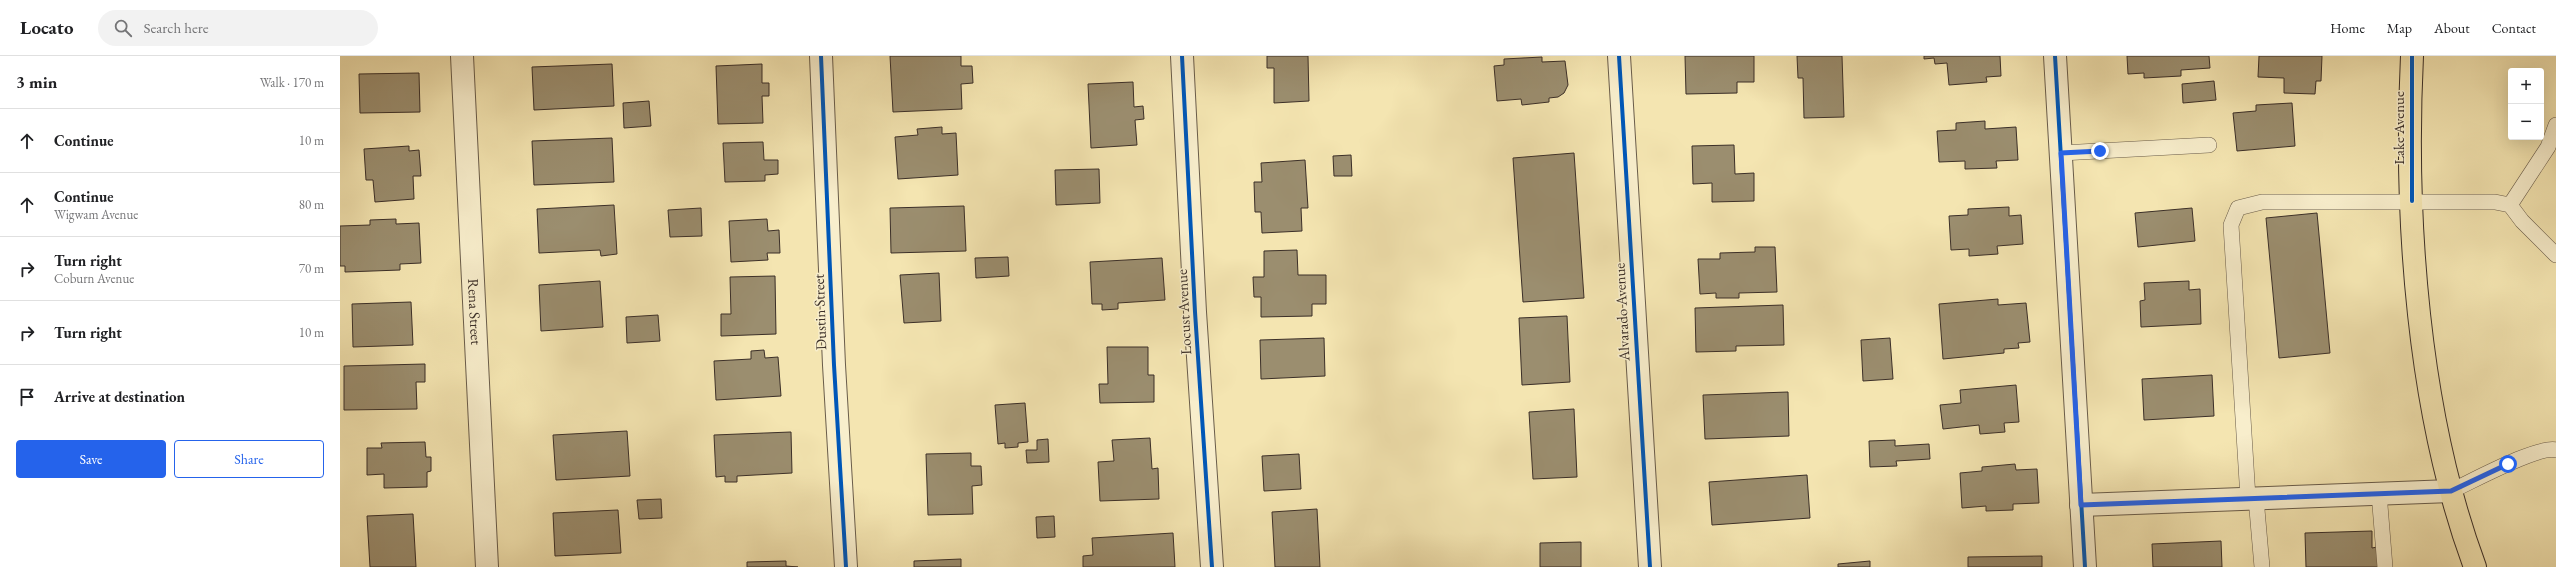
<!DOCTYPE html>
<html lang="en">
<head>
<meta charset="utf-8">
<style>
	:root { --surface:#fff; --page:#f2f2f2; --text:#202124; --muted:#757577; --line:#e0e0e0; --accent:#2563eb }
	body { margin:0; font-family:"EB Garamond",serif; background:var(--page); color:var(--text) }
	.controls { position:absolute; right:12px; top:12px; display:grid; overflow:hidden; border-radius:4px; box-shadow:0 4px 16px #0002 }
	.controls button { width:36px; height:36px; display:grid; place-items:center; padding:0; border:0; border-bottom:1px solid var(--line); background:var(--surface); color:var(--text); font:20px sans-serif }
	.stop { position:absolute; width:12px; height:12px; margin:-9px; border:3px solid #2563eb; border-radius:50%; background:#fff }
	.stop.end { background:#2563eb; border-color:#fff; box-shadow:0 1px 4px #0008 }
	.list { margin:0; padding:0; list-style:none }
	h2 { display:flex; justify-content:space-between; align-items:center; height:52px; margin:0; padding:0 16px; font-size:17px }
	h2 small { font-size:13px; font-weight:400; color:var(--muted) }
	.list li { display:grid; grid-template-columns:26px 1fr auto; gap:12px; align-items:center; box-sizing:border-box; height:64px; padding:0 16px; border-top:1px solid var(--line) }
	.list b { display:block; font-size:15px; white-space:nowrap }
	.list p { margin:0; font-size:13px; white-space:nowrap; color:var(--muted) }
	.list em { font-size:13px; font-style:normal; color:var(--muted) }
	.actions { display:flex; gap:8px; padding:12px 16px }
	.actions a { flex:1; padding:9px 0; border:1px solid var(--accent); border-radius:4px; text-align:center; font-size:14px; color:var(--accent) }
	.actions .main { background:var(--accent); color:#fff }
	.icon { flex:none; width:22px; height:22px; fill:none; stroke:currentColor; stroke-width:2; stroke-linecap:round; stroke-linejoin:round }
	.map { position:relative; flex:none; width:2216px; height:511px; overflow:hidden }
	header { display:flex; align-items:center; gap:24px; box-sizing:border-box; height:56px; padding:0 20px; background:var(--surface); border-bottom:1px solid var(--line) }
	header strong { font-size:19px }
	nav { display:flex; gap:22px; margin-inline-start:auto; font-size:14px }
	.search { width:280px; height:36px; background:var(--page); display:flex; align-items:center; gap:10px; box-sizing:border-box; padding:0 14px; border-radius:22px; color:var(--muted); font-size:15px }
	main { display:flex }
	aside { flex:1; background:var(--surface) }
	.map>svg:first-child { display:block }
	.building { fill:#9b8e6f; stroke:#3b2f28 }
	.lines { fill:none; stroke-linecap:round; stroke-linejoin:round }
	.lane-casing { stroke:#695c4a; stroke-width:16 }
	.street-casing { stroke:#695c4a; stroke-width:24 }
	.primary-casing { stroke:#3b2f28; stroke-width:24 }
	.lane { stroke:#f8eecc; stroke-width:15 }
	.street { stroke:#f8eecc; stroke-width:22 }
	.primary { stroke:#f4e5b1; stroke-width:22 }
	.cycleway-casing { stroke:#f8eecc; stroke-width:6 }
	.cycleway { stroke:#0057b8; stroke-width:4 }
	.route { stroke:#2563eb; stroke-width:5 }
	.labels { text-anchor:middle; stroke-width:3; stroke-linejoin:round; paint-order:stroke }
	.street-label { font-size:15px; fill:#3b2f28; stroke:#f8eecc }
</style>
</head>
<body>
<header>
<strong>Locato</strong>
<div class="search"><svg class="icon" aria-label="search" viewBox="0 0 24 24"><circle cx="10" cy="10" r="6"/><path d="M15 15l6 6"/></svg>Search here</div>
<nav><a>Home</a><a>Map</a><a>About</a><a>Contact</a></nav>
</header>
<main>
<aside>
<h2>3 min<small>Walk · 170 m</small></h2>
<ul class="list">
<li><svg class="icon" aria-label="ahead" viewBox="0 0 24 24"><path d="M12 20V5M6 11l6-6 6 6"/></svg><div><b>Continue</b></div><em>10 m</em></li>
<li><svg class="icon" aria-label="ahead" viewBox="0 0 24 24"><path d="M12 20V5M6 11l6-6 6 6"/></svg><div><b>Continue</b><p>Wigwam Avenue</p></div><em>80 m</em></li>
<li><svg class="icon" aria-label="right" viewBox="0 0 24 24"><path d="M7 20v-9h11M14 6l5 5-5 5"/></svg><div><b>Turn right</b><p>Coburn Avenue</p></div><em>70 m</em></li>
<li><svg class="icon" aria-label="right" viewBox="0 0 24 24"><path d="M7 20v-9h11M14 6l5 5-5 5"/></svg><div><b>Turn right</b></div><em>10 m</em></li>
<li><svg class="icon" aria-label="arrive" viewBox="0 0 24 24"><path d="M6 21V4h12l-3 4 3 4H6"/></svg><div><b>Arrive at destination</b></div></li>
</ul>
<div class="actions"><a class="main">Save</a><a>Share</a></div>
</aside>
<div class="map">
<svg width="2216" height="511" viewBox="0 0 2216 511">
	<rect width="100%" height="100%" fill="#f4e5b1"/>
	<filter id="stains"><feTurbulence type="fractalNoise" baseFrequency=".005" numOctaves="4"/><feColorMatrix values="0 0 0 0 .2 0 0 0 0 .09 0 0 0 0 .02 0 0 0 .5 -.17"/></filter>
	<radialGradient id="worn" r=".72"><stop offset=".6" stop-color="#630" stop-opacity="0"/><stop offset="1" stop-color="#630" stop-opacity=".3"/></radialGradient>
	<path class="building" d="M 550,0 L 621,0 L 621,10 L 632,10 L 633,27 L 621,28 L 622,53 L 553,56 Z
		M 927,0 L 968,0 L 969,45 L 934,47 L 934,12 L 927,12 Z
		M 1345,0 L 1414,0 L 1414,26 L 1397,26 L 1397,37 L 1346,38 Z
		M 1457,0 L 1502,0 L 1504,61 L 1464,62 L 1463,22 L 1458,22 Z
		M 1584,0 L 1660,0 L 1661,20 L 1646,21 L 1647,26 L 1609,29 L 1607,7 L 1595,8 L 1594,2 L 1584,3 Z
		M 1787,0 L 1869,0 L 1870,12 L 1841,14 L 1841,20 L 1804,22 L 1804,17 L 1788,18 Z
		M 1919,0 L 1982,0 L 1981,25 L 1976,25 L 1975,38 L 1944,37 L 1944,22 L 1918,21 Z
		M 1202,1 L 1202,6 L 1225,5 L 1228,29 L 1224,37 L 1218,41 L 1209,42 L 1209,46 L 1182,49 L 1181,43 L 1157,45 L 1154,10 L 1164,9 L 1164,3 Z
		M 272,8 L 274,50 L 194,54 L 192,11 Z
		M 422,8 L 422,27 L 429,27 L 429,40 L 422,40 L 423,67 L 378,68 L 376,10 Z
		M 79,17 L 80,56 L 20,57 L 19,18 Z
		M 1874,25 L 1876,44 L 1843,47 L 1842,28 Z
		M 793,26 L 794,51 L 803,50 L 804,63 L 795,64 L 797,89 L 751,92 L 748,28 Z
		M 309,45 L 311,70 L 284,72 L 283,47 Z
		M 1952,47 L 1955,90 L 1897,95 L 1893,57 L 1916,55 L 1916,49 Z
		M 1645,65 L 1645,73 L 1676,71 L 1678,104 L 1656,105 L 1657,112 L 1625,113 L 1625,105 L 1599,106 L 1597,75 L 1616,74 L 1616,67 Z
		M 602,71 L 602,78 L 616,77 L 618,119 L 558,123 L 555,81 L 578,79 L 577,73 Z
		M 272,82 L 274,126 L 194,129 L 192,85 Z
		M 423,86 L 424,104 L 438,104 L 438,118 L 425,119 L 425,125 L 385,126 L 383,87 Z
		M 1394,89 L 1395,118 L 1414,117 L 1414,145 L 1372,146 L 1372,127 L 1353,128 L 1352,90 Z
		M 69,90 L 69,95 L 79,94 L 81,120 L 73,120 L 74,143 L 35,146 L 33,124 L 26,124 L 24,93 Z
		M 1234,97 L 1244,242 L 1183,246 L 1173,102 Z
		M 1011,99 L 1012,120 L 994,120 L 993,100 Z
		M 965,104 L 968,152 L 961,152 L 962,175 L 922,177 L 921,156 L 915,156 L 914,126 L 922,126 L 921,107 Z
		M 759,113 L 760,147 L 716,149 L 715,114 Z
		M 274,149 L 277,198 L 261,200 L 260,194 L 199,197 L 197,153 Z
		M 624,150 L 626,195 L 551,197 L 550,152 Z
		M 1669,151 L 1669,160 L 1681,159 L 1683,188 L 1657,190 L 1658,198 L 1629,200 L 1629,193 L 1611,194 L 1609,160 L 1628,159 L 1628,153 Z
		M 361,152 L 362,180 L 330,181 L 328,154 Z
		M 1852,152 L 1855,185 L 1798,191 L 1795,157 Z
		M 1977,157 L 1990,297 L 1939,302 L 1926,162 Z
		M 56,163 L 56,168 L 79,167 L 81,207 L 60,208 L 60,214 L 5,216 L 5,210 L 0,210 L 0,170 L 30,169 L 30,164 Z
		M 427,163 L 428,175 L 439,174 L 440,197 L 427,197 L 428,204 L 391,206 L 389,165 Z
		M 1415,191 L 1435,191 L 1437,236 L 1399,237 L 1399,242 L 1376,242 L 1376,237 L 1360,238 L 1358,203 L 1380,203 L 1380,197 L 1415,196 Z
		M 957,194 L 958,219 L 986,219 L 986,248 L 972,248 L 972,260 L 921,261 L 921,241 L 914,241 L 913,221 L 924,221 L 924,195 Z
		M 668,201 L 669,220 L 636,222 L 635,202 Z
		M 822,202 L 825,244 L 778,247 L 778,253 L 762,254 L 762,248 L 752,248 L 750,206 Z
		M 599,217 L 601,265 L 564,267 L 560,219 Z
		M 435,220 L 436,278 L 381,280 L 381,258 L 391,258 L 390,221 Z
		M 260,225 L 263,271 L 201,275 L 199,229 Z
		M 1849,225 L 1849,234 L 1860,233 L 1861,268 L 1801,271 L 1800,245 L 1805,244 L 1804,227 Z
		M 1658,243 L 1658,249 L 1686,247 L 1690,286 L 1678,287 L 1679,292 L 1664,293 L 1664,297 L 1603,303 L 1599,248 Z
		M 71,246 L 73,289 L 13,291 L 12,248 Z
		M 1443,249 L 1444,289 L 1396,290 L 1396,295 L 1356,296 L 1355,252 Z
		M 318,259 L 320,285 L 287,287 L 286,261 Z
		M 1227,260 L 1230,326 L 1182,329 L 1179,262 Z
		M 984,282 L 985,320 L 921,323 L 920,284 Z
		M 1550,282 L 1553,323 L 1523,325 L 1521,284 Z
		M 767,291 L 808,291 L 808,319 L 814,319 L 814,346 L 760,347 L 759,328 L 768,328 Z
		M 424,294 L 425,302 L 438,301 L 441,340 L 376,344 L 374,305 L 411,303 L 411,295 Z
		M 85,308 L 85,326 L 76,326 L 77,353 L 4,354 L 4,310 Z
		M 1872,319 L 1874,360 L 1804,364 L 1802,323 Z
		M 1676,329 L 1679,366 L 1664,367 L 1665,376 L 1640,378 L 1639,369 L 1603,373 L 1600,349 L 1621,347 L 1620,334 Z
		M 1448,336 L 1449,380 L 1365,383 L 1363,339 Z
		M 685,347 L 688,386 L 678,387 L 678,391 L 665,392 L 665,387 L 658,388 L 655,349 Z
		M 1234,353 L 1237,421 L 1193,423 L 1189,356 Z
		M 287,375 L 290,420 L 216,424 L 213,379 Z
		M 451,376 L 452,417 L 397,420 L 397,426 L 385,426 L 385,420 L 376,421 L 374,379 Z
		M 810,382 L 812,413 L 818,412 L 819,443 L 760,445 L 758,406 L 774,405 L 772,384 Z
		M 708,383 L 709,406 L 687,407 L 686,394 L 697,394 L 697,384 Z
		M 1555,384 L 1555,390 L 1589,388 L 1590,403 L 1556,405 L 1557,410 L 1530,411 L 1529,385 Z
		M 85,386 L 86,401 L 91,401 L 91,415 L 87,416 L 87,431 L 44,432 L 44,418 L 27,419 L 27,392 L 42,392 L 41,387 Z
		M 631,397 L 631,410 L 641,410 L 642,429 L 632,430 L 633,458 L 588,459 L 586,398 Z
		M 959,398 L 961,433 L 924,435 L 922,400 Z
		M 1675,408 L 1676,414 L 1697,413 L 1699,447 L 1673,448 L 1673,454 L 1646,455 L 1646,450 L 1622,452 L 1620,417 L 1642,415 L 1642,411 Z
		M 1467,419 L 1470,462 L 1372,469 L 1369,426 Z
		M 321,443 L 322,462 L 299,463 L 297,444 Z
		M 977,453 L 980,511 L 935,511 L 932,456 Z
		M 278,454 L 281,497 L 215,500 L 213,457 Z
		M 73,458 L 76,511 L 30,511 L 27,460 Z
		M 714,460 L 715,481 L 697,482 L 696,461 Z
		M 2032,475 L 2032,492 L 2037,491 L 2038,511 L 1966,511 L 1965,477 Z
		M 833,477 L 835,511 L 743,511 L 743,500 L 753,499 L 752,482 Z
		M 1881,485 L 1882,511 L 1813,511 L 1812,488 Z
		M 1241,486 L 1241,511 L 1200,511 L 1200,487 Z
		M 1702,500 L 1702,511 L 1628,511 L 1628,501 Z
		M 621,503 L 621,511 L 574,511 L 574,505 Z
		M 446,505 L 446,510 L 458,511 L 407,511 L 407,506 Z
		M 1530,505 L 1530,511 L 1498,511 L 1498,508 Z"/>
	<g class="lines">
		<g class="lane-casing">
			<path id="lane" d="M 1721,97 L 1869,89
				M 2170,149 L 2208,91 L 2216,69
				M 2111,435 C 2131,426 2198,389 2216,394
				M 2039,437 L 2045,511
				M 1908,442 L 1891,169 L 1898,152 L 1922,146 L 2155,146 L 2170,149 L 2182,165 L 2216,199
				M 1916,442 L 1922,511"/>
		</g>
		<g class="street-casing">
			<g id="street">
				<path id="s1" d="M 122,0 L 147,511"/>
				<path d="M 481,0 L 494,309 L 506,511"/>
				<path d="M 842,0 L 855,256 L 872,511"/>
				<path d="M 1279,0 L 1310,511"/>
				<path d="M 1715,0 L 1745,511"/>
				<path d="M 1741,449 L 2111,435"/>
			</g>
		</g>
		<g class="primary-casing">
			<path id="primary" d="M 2072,0 C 2064,163 2078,358 2135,511"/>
		</g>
		<use href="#lane" class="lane"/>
		<use href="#street" class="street"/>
		<use href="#primary" class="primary"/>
		<g class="cycleway-casing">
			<path id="cycleway" d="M 481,0 L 494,309 L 506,511
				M 842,0 L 855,256 L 872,511
				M 1279,0 L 1310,511
				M 1715,0 L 1745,511
				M 2072,145 L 2072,0"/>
		</g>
		<use href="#cycleway" class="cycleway"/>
	</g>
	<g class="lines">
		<path class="route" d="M 1760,95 L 1721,97 L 1741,449 L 2111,435 L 2168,408"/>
	</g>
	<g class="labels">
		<g class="street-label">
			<text transform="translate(2059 72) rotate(-90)" y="5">Lake Avenue</text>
			<text dy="5" stroke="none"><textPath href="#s1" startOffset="256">Rena Street</textPath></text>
			<text transform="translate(480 256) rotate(-92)" y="5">Dustin Street</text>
			<text transform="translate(844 256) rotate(-93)" y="5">Locust Avenue</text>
			<text transform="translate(1282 256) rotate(-93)" y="5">Alvarado Avenue</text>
		</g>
	</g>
	<rect width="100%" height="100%" filter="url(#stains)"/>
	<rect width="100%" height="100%" fill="url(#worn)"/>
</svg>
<div class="controls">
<button>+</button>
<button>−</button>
</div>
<div class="stop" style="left:2168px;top:408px"></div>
<div class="stop end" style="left:1760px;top:95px"></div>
</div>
</main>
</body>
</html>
